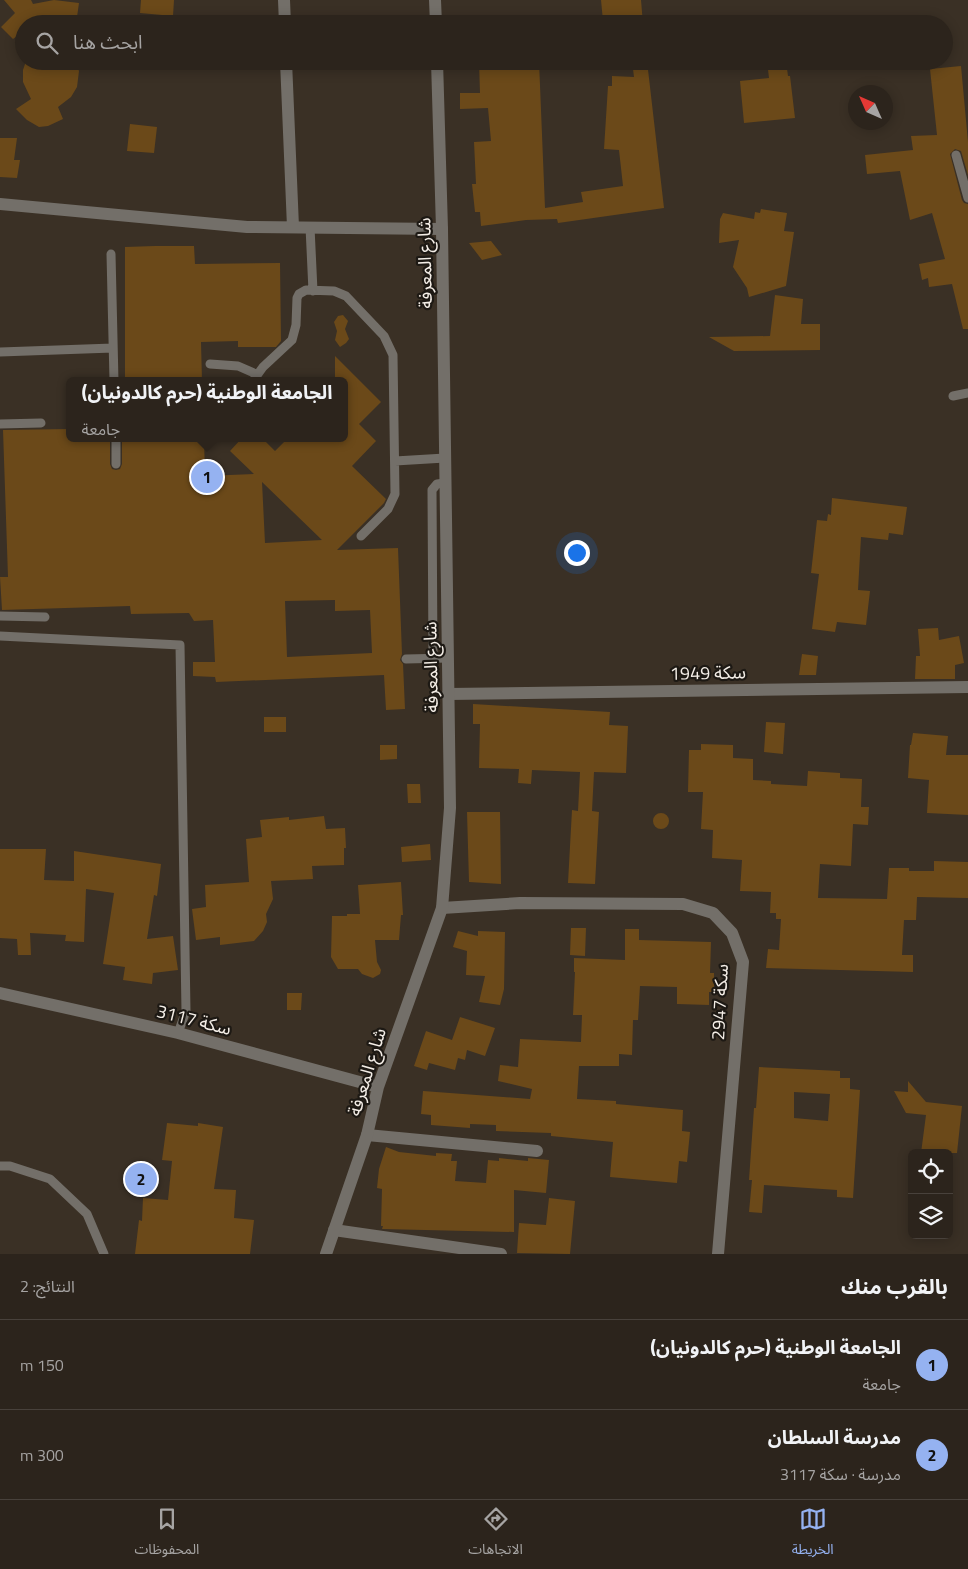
<!DOCTYPE html>
<html lang="ar">
<head>
<meta charset="utf-8">
<style>
	:root { --surface:#2c241c; --page:#342c25; --text:#f1f3f6; --muted:#a6a4a3; --line:#48413b; --accent:#95b2f1 }
	body { margin:0; font-family:"Titillium Web","Noto Sans Arabic",sans-serif; background:var(--page); color:var(--text); direction:rtl }
	.controls { position:absolute; right:15px; bottom:15px; display:grid; overflow:hidden; border-radius:8px; box-shadow:0 2px 12px #0003 }
	.controls button { width:45px; height:45px; display:grid; place-items:center; padding:0; border:0; border-bottom:1px solid var(--line); background:var(--surface); color:var(--text); font:25px sans-serif }
	.compass { position:absolute; left:848px; top:85px; width:45px; height:45px; border-radius:50%; background:var(--surface); box-shadow:0 2px 12px #0003; rotate:315deg }
	.you { position:absolute; left:576px; top:552px; width:18px; height:18px; margin:-12px; border:4px solid #fff; border-radius:50%; background:#1a73e8; box-shadow:0 0 0 8px #1a73e833 }
	.badge { display:grid; place-items:center; width:32px; height:32px; border-radius:50%; background:var(--accent); color:#111; font-size:16px; font-weight:700 }
	.pin { position:absolute; translate:-50% -50%; border:2px solid #fff; box-shadow:0 1px 5px #0006 }
	.popup { position:absolute; left:66px; top:377px; width:282px; height:65px; box-sizing:border-box; display:grid; place-content:center; border-radius:8px; background:var(--surface); filter:drop-shadow(0 1px 4px #0005); font-size:16px; white-space:nowrap; color:var(--muted) }
	.popup b { font-size:19px; color:var(--text) }
	.popup::after { content:''; position:absolute; left:50%; top:100%; margin-left:-10px; border:10px solid transparent; border-top-color:var(--surface) }
	.list { margin:0; padding:0; list-style:none }
	h2 { display:flex; justify-content:space-between; align-items:center; height:65px; margin:0; padding:0 20px; font-size:21px }
	h2 small { font-size:16px; font-weight:400; color:var(--muted) }
	.list li { display:grid; grid-template-columns:32px 1fr auto; gap:15px; align-items:center; box-sizing:border-box; height:90px; padding:0 20px; border-top:1px solid var(--line) }
	.list b { display:block; font-size:19px; white-space:nowrap }
	.list p { margin:0; font-size:16px; white-space:nowrap; color:var(--muted) }
	.list em { font-size:16px; font-style:normal; color:var(--muted) }
	.icon { flex:none; width:28px; height:28px; fill:none; stroke:currentColor; stroke-width:2; stroke-linecap:round; stroke-linejoin:round }
	.map { position:relative; flex:none; width:968px; height:1254px; overflow:hidden; direction:ltr }
	.search { position:absolute; background:var(--surface); box-shadow:0 2px 12px #0003; left:15px; right:15px; top:15px; height:55px; display:flex; align-items:center; gap:12px; box-sizing:border-box; padding:0 18px; border-radius:28px; color:var(--muted); font-size:19px }
	.sheet { height:245px; background:var(--surface) }
	nav { display:flex; justify-content:space-around; align-items:center; box-sizing:border-box; height:70px; border-top:1px solid var(--line); background:var(--surface); font-size:14px; color:var(--muted) }
	nav a { display:grid; justify-items:center; gap:2px }
	nav .on { color:var(--accent) }
	.map>svg:first-child { display:block }
	.building { fill:#6b4919; fill-rule:evenodd }
	.lines { fill:none; stroke-linecap:round; stroke-linejoin:round }
	.service { stroke:#736f69; stroke-width:9 }
	.minor { stroke:#736f69; stroke-width:12 }
	.tertiary { stroke:#736f69; stroke-width:12 }
	.labels { text-anchor:middle; stroke-width:4.5; stroke-linejoin:round; paint-order:stroke }
	.street-label { font-size:18px; fill:#f4eee7; stroke:#1d1914 }
</style>
</head>
<body>
<div class="map">
<svg width="968" height="1254" viewBox="0 0 968 1254">
	<rect width="100%" height="100%" fill="#3a3025"/>
	<path class="building" d="M 4,0 L 31,0 L 33,4 L 54,0 L 79,3 L 76,24 L 24,24 L 24,31 L 13,39 L 1,27 L 15,13 Z
		M 141,0 L 174,0 L 173,16 L 140,13 Z
		M 601,0 L 641,0 L 643,24 L 609,24 L 609,20 L 603,21 Z
		M 26,61 L 75,61 L 79,71 L 77,87 L 71,97 L 58,107 L 63,119 L 48,126 L 39,127 L 27,120 L 16,109 L 31,99 L 23,82 L 23,70 Z
		M 479,61 L 539,61 L 545,208 L 583,202 L 581,192 L 623,186 L 619,150 L 604,149 L 608,86 L 612,86 L 612,76 L 634,77 L 632,61 L 647,61 L 664,208 L 558,223 L 557,219 L 526,220 L 481,226 L 480,212 L 475,212 L 472,184 L 476,184 L 474,142 L 491,141 L 488,108 L 460,109 L 460,93 L 480,93 Z
		M 767,61 L 786,61 L 788,76 L 790,76 L 795,118 L 744,123 L 740,81 L 769,78 Z
		M 961,66 L 968,142 L 968,175 L 961,151 L 955,149 L 950,154 L 962,200 L 964,203 L 968,204 L 968,329 L 963,329 L 952,284 L 929,287 L 928,278 L 922,280 L 919,264 L 945,259 L 932,213 L 910,220 L 900,171 L 867,174 L 865,155 L 913,150 L 911,136 L 937,135 L 930,69 Z
		M 130,124 L 157,127 L 154,153 L 127,151 Z
		M 0,138 L 17,138 L 14,160 L 20,160 L 17,178 L 0,177 Z
		M 761,209 L 787,213 L 784,231 L 794,232 L 786,286 L 749,297 L 747,288 L 733,267 L 739,240 L 719,243 L 720,219 L 723,213 L 754,219 L 755,212 L 760,213 Z
		M 491,241 L 502,255 L 482,260 L 469,243 Z
		M 155,246 L 194,246 L 195,264 L 280,263 L 281,341 L 276,347 L 238,347 L 238,341 L 201,342 L 202,381 L 125,381 L 125,247 Z
		M 775,295 L 803,299 L 801,324 L 820,324 L 820,350 L 734,351 L 709,337 L 770,336 Z
		M 343,315 L 348,321 L 345,329 L 349,339 L 346,343 L 340,347 L 335,340 L 337,331 L 334,322 L 338,316 Z
		M 335,356 L 381,402 L 359,424 L 376,441 L 352,466 L 386,499 L 384,503 L 337,550 L 398,548 L 402,654 L 400,660 L 403,664 L 405,709 L 386,710 L 384,675 L 216,682 L 215,677 L 193,676 L 193,662 L 215,662 L 213,620 L 194,621 L 189,613 L 131,614 L 130,606 L 2,610 L 0,577 L 8,577 L 3,430 L 70,429 L 70,438 L 110,438 L 110,464 L 112,469 L 116,470 L 120,469 L 122,464 L 122,438 L 204,438 L 205,476 L 254,474 L 230,451 L 242,438 L 262,438 L 275,451 L 288,438 L 344,438 L 344,381 L 335,381 ZM 262,482 L 322,540 L 265,543 ZM 335,600 L 335,611 L 370,610 L 372,653 L 287,657 L 285,601 Z
		M 832,498 L 907,507 L 903,535 L 889,533 L 888,540 L 861,537 L 858,590 L 870,591 L 866,625 L 837,622 L 835,632 L 812,629 L 819,574 L 811,573 L 817,520 L 827,521 L 828,514 L 831,515 Z
		M 938,628 L 939,640 L 959,636 L 964,663 L 955,665 L 955,679 L 915,679 L 916,656 L 920,656 L 918,629 Z
		M 802,654 L 818,656 L 816,675 L 799,675 Z
		M 473,704 L 610,712 L 609,725 L 628,726 L 626,773 L 594,772 L 592,811 L 599,812 L 595,884 L 568,883 L 572,810 L 578,811 L 580,772 L 532,770 L 531,784 L 518,783 L 519,769 L 479,768 L 480,724 L 473,724 Z
		M 264,717 L 286,717 L 286,732 L 264,732 Z
		M 766,722 L 785,723 L 783,754 L 764,752 Z
		M 913,733 L 948,736 L 946,755 L 968,755 L 968,815 L 927,813 L 929,780 L 908,778 L 910,745 L 911,745 Z
		M 701,744 L 733,745 L 733,758 L 753,759 L 753,780 L 771,781 L 771,784 L 807,786 L 808,771 L 840,773 L 840,778 L 862,779 L 861,807 L 869,807 L 868,825 L 853,824 L 851,866 L 820,864 L 818,898 L 887,899 L 889,868 L 909,868 L 909,871 L 934,871 L 934,861 L 968,862 L 968,898 L 917,897 L 916,920 L 904,920 L 902,955 L 913,955 L 913,972 L 766,968 L 768,949 L 779,950 L 781,919 L 776,919 L 776,913 L 770,913 L 771,892 L 740,891 L 742,860 L 712,858 L 713,830 L 701,829 L 703,792 L 688,792 L 689,750 L 701,750 Z
		M 380,745 L 397,745 L 397,759 L 380,760 Z
		M 407,784 L 420,784 L 421,803 L 408,803 Z
		M 467,812 L 500,812 L 501,884 L 469,882 Z
		M653 821a8 8 0 1 1 16 0a8 8 0 1 1-16 0Z
		M 324,816 L 326,829 L 345,828 L 346,848 L 344,848 L 344,865 L 312,866 L 313,879 L 271,881 L 273,899 L 266,914 L 267,922 L 263,931 L 254,941 L 220,945 L 220,937 L 196,940 L 192,909 L 206,907 L 205,885 L 249,882 L 246,839 L 262,837 L 260,820 L 289,817 L 289,820 Z
		M 430,844 L 431,860 L 402,862 L 401,847 Z
		M 0,849 L 46,849 L 44,880 L 74,881 L 74,851 L 161,864 L 157,896 L 154,895 L 147,939 L 173,936 L 178,970 L 153,973 L 152,984 L 123,980 L 125,967 L 103,964 L 114,893 L 86,889 L 84,942 L 65,941 L 66,935 L 30,933 L 31,955 L 18,955 L 17,939 L 0,938 Z
		M 401,882 L 403,915 L 401,915 L 399,940 L 375,940 L 377,962 L 381,970 L 380,974 L 373,978 L 362,974 L 358,969 L 338,969 L 331,957 L 332,916 L 347,916 L 347,914 L 360,914 L 358,885 Z
		M 571,928 L 586,928 L 585,956 L 570,955 Z
		M 625,929 L 639,929 L 639,940 L 711,942 L 710,973 L 714,973 L 714,992 L 709,992 L 709,1005 L 677,1004 L 677,987 L 640,986 L 638,1020 L 633,1020 L 632,1055 L 619,1054 L 619,1066 L 579,1066 L 577,1099 L 616,1101 L 616,1104 L 683,1110 L 682,1131 L 690,1132 L 687,1162 L 679,1161 L 677,1183 L 610,1177 L 613,1142 L 551,1136 L 551,1133 L 496,1131 L 496,1125 L 470,1124 L 470,1128 L 431,1125 L 431,1115 L 421,1114 L 423,1091 L 530,1099 L 532,1089 L 498,1081 L 500,1065 L 518,1067 L 520,1039 L 581,1042 L 582,1015 L 573,1015 L 575,972 L 574,972 L 574,958 L 625,960 Z
		M 458,931 L 478,936 L 478,931 L 505,932 L 504,989 L 500,1005 L 479,1002 L 485,976 L 466,975 L 467,951 L 453,947 Z
		M 287,993 L 302,993 L 301,1010 L 287,1010 Z
		M 460,1017 L 495,1028 L 485,1056 L 467,1050 L 465,1060 L 458,1058 L 455,1070 L 429,1063 L 427,1070 L 414,1066 L 426,1031 L 452,1040 Z
		M 759,1067 L 840,1071 L 840,1078 L 850,1078 L 850,1089 L 860,1090 L 853,1198 L 837,1197 L 837,1190 L 764,1185 L 762,1213 L 749,1212 L 752,1180 L 749,1180 L 754,1108 L 756,1108 ZM 794,1092 L 830,1094 L 828,1121 L 794,1118 Z
		M 908,1081 L 926,1102 L 962,1106 L 957,1153 L 921,1153 L 926,1115 L 906,1113 L 894,1091 L 908,1092 Z
		M 167,1123 L 198,1126 L 198,1123 L 223,1127 L 214,1189 L 236,1190 L 234,1218 L 254,1220 L 250,1254 L 135,1254 L 139,1220 L 142,1221 L 143,1198 L 168,1200 L 172,1161 L 162,1160 Z
		M 386,1147 L 399,1152 L 436,1156 L 436,1153 L 452,1154 L 451,1161 L 457,1161 L 455,1181 L 486,1183 L 488,1160 L 499,1161 L 499,1158 L 528,1161 L 528,1158 L 549,1160 L 546,1193 L 514,1190 L 514,1232 L 382,1229 L 383,1226 L 381,1226 L 382,1189 L 377,1188 L 379,1169 Z
		M 549,1198 L 575,1201 L 570,1254 L 517,1253 L 519,1223 L 546,1225 Z"/>
	<g class="lines">
		<path class="service" d="M 956,155 L 968,198
			M 310,227 L 313,291
			M 111,254 L 114,381
			M 0,352 L 113,348
			M 210,364 L 238,366 L 256,374
			M 253,381 L 263,367 L 292,340 L 296,325 L 297,298 L 299,294 L 306,290 L 334,291 L 346,296 L 384,336 L 393,355 L 395,494 L 388,509 L 361,536
			M 953,396 L 968,393
			M 0,424 L 41,423
			M 116,438 L 116,464
			M 395,461 L 445,458
			M 0,616 L 45,617
			M 0,636 L 180,645 L 186,1011 L 178,1033
			M 433,658 L 432,490 L 437,484 L 445,483
			M 406,659 L 448,658
			M 0,1166 L 10,1166 L 50,1179 L 87,1214 L 104,1254"/>
		<path class="minor" d="M 284,0 L 285,24
			M 286,61 L 293,227
			M 0,204 L 247,227 L 442,229
			M 448,694 L 968,687
			M 442,908 L 520,903 L 683,904 L 713,913 L 732,933 L 743,962 L 718,1254
			M 367,1135 L 537,1151
			M 334,1230 L 501,1254"/>
		<path class="tertiary" d="M 435,0 L 436,24
			M 0,993 L 178,1033 L 378,1087
			M 326,1254 L 367,1135 L 378,1087 L 442,908 L 450,808 L 442,229 L 437,61"/>
	</g>
	<g class="labels">
		<g class="street-label">
			<text transform="translate(425 263) rotate(-91)" y="6">شارع المعرفة</text>
			<text transform="translate(431 667) rotate(-91)" y="6">شارع المعرفة</text>
			<text transform="translate(708 673) rotate(-1)" y="6">سكة 1949</text>
			<text transform="translate(720 1002) rotate(-87)" y="6">سكة 2947</text>
			<text transform="translate(194 1020) rotate(14)" y="6">سكة 3117</text>
			<text transform="translate(367 1072) rotate(-73)" y="6">شارع المعرفة</text>
		</g>
	</g>
</svg>
<div class="controls">
<button><svg class="icon" aria-label="locate" viewBox="0 0 24 24"><circle cx="12" cy="12" r="6"/><path d="M12 2v4M12 18v4M2 12h4M18 12h4"/></svg></button>
<button><svg class="icon" aria-label="layers" viewBox="0 0 24 24"><path d="M12 4l9 5-9 5-9-5zM3 14l9 5 9-5"/></svg></button>
</div>
<svg class="compass" viewBox="-18 -18 36 36"><path d="M0-13l5 13h-10z" fill="#e53935"/><path d="M0 13l5-13h-10z" fill="#a6a4a3"/></svg>
<div class="you"></div>
<div class="pin badge" style="left:207px;top:477px">1</div>
<div class="popup"><b>الجامعة الوطنية (حرم كالدونيان)</b>جامعة</div>
<div class="pin badge" style="left:141px;top:1179px">2</div>
<div class="search"><svg class="icon" aria-label="search" viewBox="0 0 24 24"><circle cx="10" cy="10" r="6"/><path d="M15 15l6 6"/></svg>ابحث هنا</div>
</div>
<section class="sheet">
<h2>بالقرب منك<small>النتائج: 2</small></h2>
<ul class="list">
<li><span class="badge">1</span><div><b>الجامعة الوطنية (حرم كالدونيان)</b><p>جامعة</p></div><em>150 m</em></li>
<li><span class="badge">2</span><div><b>مدرسة السلطان</b><p>مدرسة · سكة 3117</p></div><em>300 m</em></li>
</ul>
</section>
<nav>
<a class="on"><svg class="icon" aria-label="map" viewBox="0 0 24 24"><path d="M3 6l6-2 6 2 6-2v14l-6 2-6-2-6 2zM9 4v14M15 6v14"/></svg>الخريطة</a>
<a><svg class="icon" aria-label="directions" viewBox="0 0 24 24"><path d="M12 3l9 9-9 9-9-9zM9 14v-3h6M13 9l2 2-2 2"/></svg>الاتجاهات</a>
<a><svg class="icon" aria-label="saved" viewBox="0 0 24 24"><path d="M7 4h10v16l-5-4-5 4z"/></svg>المحفوظات</a>
</nav>
</body>
</html>
